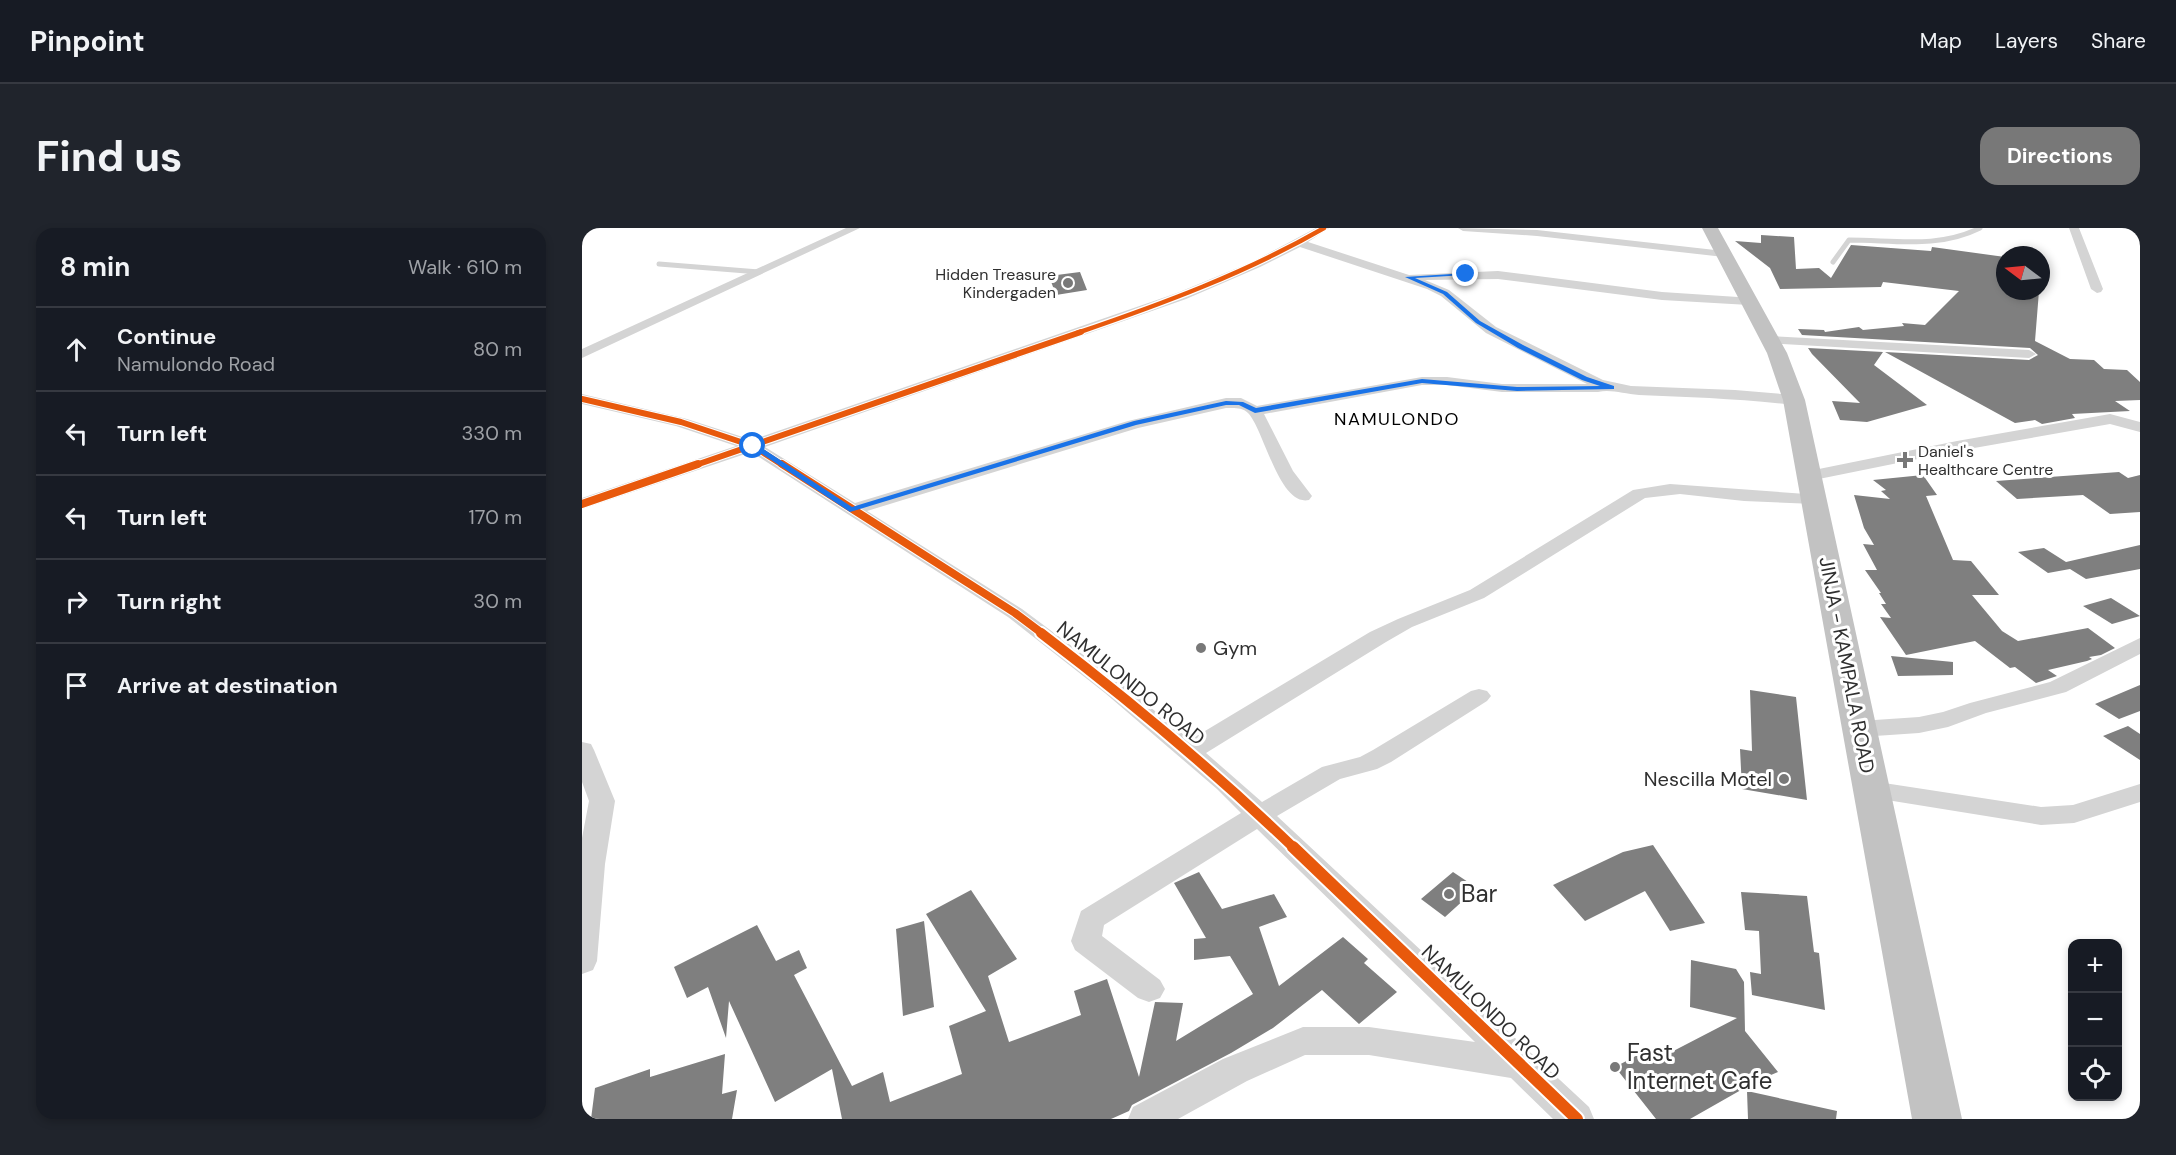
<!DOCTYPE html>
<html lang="en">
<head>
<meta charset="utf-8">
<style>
	:root { --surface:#171b24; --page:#20242c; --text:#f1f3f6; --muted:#9ea1a6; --line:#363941; --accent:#787878 }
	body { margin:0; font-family:"DM Sans",sans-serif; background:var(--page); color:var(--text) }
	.controls { position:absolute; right:18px; bottom:18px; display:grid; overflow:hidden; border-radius:12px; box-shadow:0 3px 9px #0003 }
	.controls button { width:54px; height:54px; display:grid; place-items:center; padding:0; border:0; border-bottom:2px solid var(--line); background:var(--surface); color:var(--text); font:30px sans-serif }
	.compass { position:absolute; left:1414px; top:18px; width:54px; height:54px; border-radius:50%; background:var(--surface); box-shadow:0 3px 9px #0003; rotate:286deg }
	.stop { position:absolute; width:18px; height:18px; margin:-14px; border:4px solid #1a73e8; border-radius:50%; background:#fff }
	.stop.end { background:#1a73e8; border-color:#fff; box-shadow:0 2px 6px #0008 }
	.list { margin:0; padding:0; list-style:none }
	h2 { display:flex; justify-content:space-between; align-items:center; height:78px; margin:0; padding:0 24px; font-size:26px }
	h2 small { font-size:20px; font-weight:400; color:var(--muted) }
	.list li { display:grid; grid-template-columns:39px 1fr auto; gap:18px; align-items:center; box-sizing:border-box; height:84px; padding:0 24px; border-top:2px solid var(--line) }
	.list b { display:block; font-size:22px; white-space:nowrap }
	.list p { margin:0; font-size:20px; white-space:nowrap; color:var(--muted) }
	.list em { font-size:20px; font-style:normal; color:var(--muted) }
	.icon { flex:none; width:33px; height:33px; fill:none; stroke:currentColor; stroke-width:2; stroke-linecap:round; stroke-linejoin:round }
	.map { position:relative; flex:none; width:1558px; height:891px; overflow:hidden; border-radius:18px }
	header { display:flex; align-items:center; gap:36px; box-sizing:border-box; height:84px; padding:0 30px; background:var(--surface); border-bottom:2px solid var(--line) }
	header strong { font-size:28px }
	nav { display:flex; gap:33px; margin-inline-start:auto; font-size:21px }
	.intro { display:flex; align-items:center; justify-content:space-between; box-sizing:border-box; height:144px; padding:0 36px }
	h1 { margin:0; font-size:42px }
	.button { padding:15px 27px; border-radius:18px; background:var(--accent); color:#fff; font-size:21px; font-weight:700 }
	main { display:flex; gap:36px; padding:0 36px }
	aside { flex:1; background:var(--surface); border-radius:18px; box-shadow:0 3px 9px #0003 }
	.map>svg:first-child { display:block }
	.building { fill:#7f7f7f }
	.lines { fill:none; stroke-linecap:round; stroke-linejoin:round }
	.lane { stroke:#d4d4d4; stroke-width:5 }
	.street { fill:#d4d4d4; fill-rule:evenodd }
	.highway { fill:#c2c2c2; fill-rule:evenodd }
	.cycleway-far4-casing { stroke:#fff; stroke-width:7 }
	.cycleway-far3-casing { stroke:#fff; stroke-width:8 }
	.cycleway-far2-casing { stroke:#fff; stroke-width:10 }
	.cycleway-far1-casing { stroke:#fff; stroke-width:14 }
	.cycleway-casing { stroke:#fff; stroke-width:16 }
	.cycleway-far4 { stroke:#e8590c; stroke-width:4.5 }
	.cycleway-far3 { stroke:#e8590c; stroke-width:6 }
	.cycleway-far2 { stroke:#e8590c; stroke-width:8 }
	.cycleway-far1 { stroke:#e8590c; stroke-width:10 }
	.cycleway { stroke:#e8590c; stroke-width:12 }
	.route { fill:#1a73e8 }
	.poi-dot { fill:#787878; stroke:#fff; stroke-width:2 }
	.labels { text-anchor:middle; stroke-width:6; stroke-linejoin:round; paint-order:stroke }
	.far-poi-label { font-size:16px; fill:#303030; stroke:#fff; text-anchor:end }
	.far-quarter-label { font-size:18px; letter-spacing:1.5px; fill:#000; stroke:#fff }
	.poi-label { font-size:20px; fill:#303030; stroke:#fff; text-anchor:start }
	.street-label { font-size:20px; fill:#303030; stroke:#fff }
	.near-poi-label { font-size:24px; fill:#303030; stroke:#fff; text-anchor:start }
</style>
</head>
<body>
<header>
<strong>Pinpoint</strong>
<nav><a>Map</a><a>Layers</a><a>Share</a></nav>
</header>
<div class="intro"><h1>Find us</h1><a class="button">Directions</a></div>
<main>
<aside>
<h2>8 min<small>Walk · 610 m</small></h2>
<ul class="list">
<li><svg class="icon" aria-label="ahead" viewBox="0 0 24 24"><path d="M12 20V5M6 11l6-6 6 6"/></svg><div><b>Continue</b><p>Namulondo Road</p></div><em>80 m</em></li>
<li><svg class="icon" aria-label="left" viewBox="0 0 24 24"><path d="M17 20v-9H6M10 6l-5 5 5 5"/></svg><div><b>Turn left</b></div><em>330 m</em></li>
<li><svg class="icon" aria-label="left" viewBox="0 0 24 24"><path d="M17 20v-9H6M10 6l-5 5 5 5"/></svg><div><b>Turn left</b></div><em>170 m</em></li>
<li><svg class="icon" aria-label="right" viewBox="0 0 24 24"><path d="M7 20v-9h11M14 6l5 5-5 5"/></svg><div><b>Turn right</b></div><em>30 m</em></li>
<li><svg class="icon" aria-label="arrive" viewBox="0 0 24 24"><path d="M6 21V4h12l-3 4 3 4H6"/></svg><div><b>Arrive at destination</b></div></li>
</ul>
</aside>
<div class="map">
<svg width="1558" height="891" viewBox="0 0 1558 891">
	<rect width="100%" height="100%" fill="#fff"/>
	<path class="building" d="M 1179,7 L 1212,9 L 1214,41 L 1237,40 L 1249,50 L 1269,17 L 1349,23 L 1350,19 L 1423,29 L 1423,63 L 1457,63 L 1453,113 L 1488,131 L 1512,132 L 1522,141 L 1545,142 L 1558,154 L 1558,172 L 1533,173 L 1548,183 L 1490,186 L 1493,190 L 1460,196 L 1453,192 L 1433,195 L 1303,124 L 1447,132 L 1456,127 L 1448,120 L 1220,107 L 1216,101 L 1242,102 L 1243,104 L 1277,99 L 1281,102 L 1322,98 L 1320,95 L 1343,97 L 1377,63 L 1301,54 L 1299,59 L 1198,61 L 1188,40 L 1153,13 L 1179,15 Z
		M 498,44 L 505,62 L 474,67 L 467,48 Z
		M 1226,120 L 1301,124 L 1292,137 L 1345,177 L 1285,194 L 1258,192 L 1250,173 L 1278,175 L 1230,126 Z
		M 1537,244 L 1546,250 L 1558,247 L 1558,284 L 1528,286 L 1501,267 L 1435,271 L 1414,253 Z
		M 1341,247 L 1355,267 L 1344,268 L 1371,332 L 1389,333 L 1417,367 L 1390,367 L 1420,403 L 1436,413 L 1506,400 L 1533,420 L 1519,427 L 1507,429 L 1510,431 L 1505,433 L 1466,442 L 1475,448 L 1454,455 L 1433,439 L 1428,440 L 1393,413 L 1324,427 L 1298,389 L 1309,390 L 1299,376 L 1304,376 L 1297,365 L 1299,365 L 1283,342 L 1295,342 L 1281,316 L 1292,317 L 1282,300 L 1272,267 L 1308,271 L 1299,263 L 1304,262 L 1291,252 Z
		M 1558,317 L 1558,341 L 1504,351 L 1488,341 L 1466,345 L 1436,324 L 1462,320 L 1484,334 Z
		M 1529,370 L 1558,388 L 1530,396 L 1501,378 Z
		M 1309,428 L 1371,434 L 1371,447 L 1316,448 Z
		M 1558,457 L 1558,483 L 1537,491 L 1513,476 Z
		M 1168,462 L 1214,469 L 1225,572 L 1160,561 L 1158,521 L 1170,523 Z
		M 1546,498 L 1558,506 L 1558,532 L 1521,508 Z
		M 1071,617 L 1123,695 L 1088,703 L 1063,663 L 1003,693 L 971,657 L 1041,624 Z
		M 617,644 L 640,681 L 692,666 L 705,689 L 677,699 L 697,758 L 761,709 L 786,731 L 782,735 L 815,764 L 777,796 L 740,762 L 691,800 L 649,825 L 550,877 L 547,883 L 529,891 L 260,891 L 250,841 L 193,874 L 147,773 L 144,810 L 126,759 L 105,770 L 92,739 L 175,697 L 194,733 L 217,722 L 225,740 L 212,747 L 270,858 L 301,844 L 308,874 L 380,846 L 367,798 L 404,783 L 344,686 L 389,662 L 435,731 L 406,748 L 427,814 L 499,787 L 492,763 L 525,751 L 557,849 L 573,774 L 601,775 L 594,813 L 671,766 L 648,728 L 612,732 L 612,711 L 624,710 L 592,655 Z
		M 871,644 L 895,660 L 863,689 L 839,671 Z
		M 1159,664 L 1225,668 L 1232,724 L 1237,725 L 1243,782 L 1170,767 L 1168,744 L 1179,746 L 1177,703 L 1163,702 Z
		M 342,693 L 352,779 L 321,788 L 314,701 Z
		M 1109,732 L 1154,741 L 1162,754 L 1163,803 L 1196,844 L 1156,861 L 1159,862 L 1108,891 L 1074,891 L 1033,839 L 1065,822 L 1074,832 L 1155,790 L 1108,779 Z
		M 143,826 L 140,866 L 155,862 L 150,891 L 9,891 L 13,860 L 68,841 L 68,849 Z
		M 1165,863 L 1255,883 L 1254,891 L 1166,891 Z"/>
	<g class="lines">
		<path class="lane" d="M 1251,34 L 1267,12 C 1312,12 1356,21 1398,0
			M 77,36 L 177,44"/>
		<path class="street" d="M 264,0 L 278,0 L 0,130 L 0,121 Z
			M 734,0 L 747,0 L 726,14 L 827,47 L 916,43 L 1080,64 L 1171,70 L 1173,73 L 1167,77 L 1080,72 L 916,51 L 843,52 L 867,62 L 914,99 L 1021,152 L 1049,158 L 1153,162 L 1212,167 L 1220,172 L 1212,177 C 1160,171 1109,169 1057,167 C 1042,166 1029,161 1016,164 L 920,164 L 865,157 L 840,157 L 682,186 L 711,243 L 730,268 L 727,272 C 697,279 682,201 666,185 C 660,179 652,180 644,180 L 556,200 L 285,283 L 440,381 L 539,455 L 608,512 L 788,404 L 816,391 L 888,362 L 1051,262 L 1088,256 L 1238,267 L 1241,271 L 1238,275 L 1232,276 L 1162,273 L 1098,266 L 1063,270 L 902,370 L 830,399 L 804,414 L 624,525 L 680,574 L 740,539 L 778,529 L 791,522 L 889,463 L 897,461 L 905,463 L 909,468 L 905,473 L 809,534 L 795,541 L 758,551 L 695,588 L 1007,879 L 1012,891 L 971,891 L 929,850 L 787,827 L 723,827 L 665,853 L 596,891 L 546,891 L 551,879 L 641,831 L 721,799 L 787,799 L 893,814 L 675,601 L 522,697 L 520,708 L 578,752 L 583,761 L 578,770 L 567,774 L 556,770 L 493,722 L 489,713 L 499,683 L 659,585 L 635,561 L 523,465 L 426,389 L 169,224 L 0,281 L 0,270 L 154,218 L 94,198 L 0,176 L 0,166 L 105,191 L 170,212 L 595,65 L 670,34 ZM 718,19 L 845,61 L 859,68 L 904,105 L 1005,156 L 920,156 L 865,149 L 840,149 L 675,178 L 659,170 L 644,170 L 546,193 L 273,275 L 183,219 L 604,71 L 678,39 Z
			M 876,0 L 955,2 L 1142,23 L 1148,26 L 1142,29 L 955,8 L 881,3 Z
			M 1487,0 L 1497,0 L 1521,61 L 1519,64 L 1515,65 L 1509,61 Z
			M 1188,108 L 1447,122 L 1454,126 L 1447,130 L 1183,115 L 1181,112 L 1183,109 Z
			M 1528,186 L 1558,194 L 1558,204 L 1528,196 L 1375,223 L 1227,253 L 1221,252 L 1218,248 L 1221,244 L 1227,243 L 1375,213 Z
			M 1558,410 L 1558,426 L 1484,464 L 1404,485 L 1366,499 L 1337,505 L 1278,509 L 1270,507 L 1266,501 L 1270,495 L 1278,493 L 1337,489 L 1361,484 L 1388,475 L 1468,454 Z
			M 0,514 L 9,516 L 12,522 L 33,573 L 23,636 L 15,733 L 11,742 L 0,746 L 0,610 L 7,573 L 0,554 Z
			M 1289,553 L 1459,579 L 1491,577 L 1558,556 L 1558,574 L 1492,595 L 1459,597 L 1280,568 L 1276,562 L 1280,556 Z"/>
		<path class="highway" d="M 1120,0 L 1136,0 L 1205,125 L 1223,172 L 1380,891 L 1330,891 L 1201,172 L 1185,125 Z"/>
		<g class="cycleway-far4-casing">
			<path id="cycleway-far4" d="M 495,105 C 580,76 664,45 742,0"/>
		</g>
		<g class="cycleway-far3-casing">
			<path id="cycleway-far3" d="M 0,171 L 99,194 L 171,218 L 202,238
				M 111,238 L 499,104"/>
		</g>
		<g class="cycleway-far2-casing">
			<path id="cycleway-far2" d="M 200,236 L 433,385 L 461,406
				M 0,276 L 116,236"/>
		</g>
		<g class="cycleway-far1-casing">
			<path id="cycleway-far1" d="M 459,405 C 547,472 632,543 712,620"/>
		</g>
		<g class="cycleway-casing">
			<path id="cycleway" d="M 711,619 L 995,891"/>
		</g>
		<use href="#cycleway-far4" class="cycleway-far4"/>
		<use href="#cycleway-far3" class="cycleway-far3"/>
		<use href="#cycleway-far2" class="cycleway-far2"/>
		<use href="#cycleway-far1" class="cycleway-far1"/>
		<use href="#cycleway" class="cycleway"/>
	</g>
	<path class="route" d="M 885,45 L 884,47 L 833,50 L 865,64 L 898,93 L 941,117 L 1005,149 L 1032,158 L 1032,161 L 935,163 L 840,155 L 673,185 L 657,177 L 644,177 L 554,197 L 268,284 L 168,218 L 174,216 L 270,279 L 552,193 L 644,173 L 661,174 L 674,180 L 840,151 L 935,159 L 1018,158 L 1000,152 L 936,120 L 894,95 L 861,66 L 823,49 Z"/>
	<g class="poi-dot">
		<circle cx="486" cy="55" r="6"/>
		<path d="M1320 223h6v6h6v6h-6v6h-6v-6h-6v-6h6z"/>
		<circle cx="619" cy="420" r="6"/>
		<circle cx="1202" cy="551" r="6"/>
		<circle cx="867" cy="666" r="6"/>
		<circle cx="1033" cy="839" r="6"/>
	</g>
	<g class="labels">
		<g class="far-poi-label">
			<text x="474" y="52">Hidden Treasure<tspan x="474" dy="18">Kindergaden</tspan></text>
			<text x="1336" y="229" text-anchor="start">Daniel's<tspan x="1336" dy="18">Healthcare Centre</tspan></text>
		</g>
		<g class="far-quarter-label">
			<text x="815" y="197">NAMULONDO</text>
		</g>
		<g class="poi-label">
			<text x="631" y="427">Gym</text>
			<text x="1190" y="558" text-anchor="end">Nescilla Motel</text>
		</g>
		<g class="street-label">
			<text transform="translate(1265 437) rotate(79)" y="7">JINJA - KAMPALA ROAD</text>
			<text transform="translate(549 455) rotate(39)" y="7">NAMULONDO ROAD</text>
			<text transform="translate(909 784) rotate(44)" y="7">NAMULONDO ROAD</text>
		</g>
		<g class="near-poi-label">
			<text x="879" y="674">Bar</text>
			<text x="1045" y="833">Fast<tspan x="1045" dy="28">Internet Cafe</tspan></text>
		</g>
	</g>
</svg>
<div class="controls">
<button>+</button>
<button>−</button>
<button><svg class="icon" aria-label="locate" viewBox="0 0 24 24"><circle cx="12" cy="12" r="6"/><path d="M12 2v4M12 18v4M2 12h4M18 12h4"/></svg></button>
</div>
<svg class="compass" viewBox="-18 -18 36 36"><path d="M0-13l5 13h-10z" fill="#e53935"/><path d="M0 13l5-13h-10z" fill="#9ea1a6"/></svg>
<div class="stop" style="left:171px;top:218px"></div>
<div class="stop end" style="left:884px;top:46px"></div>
</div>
</main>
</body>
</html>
